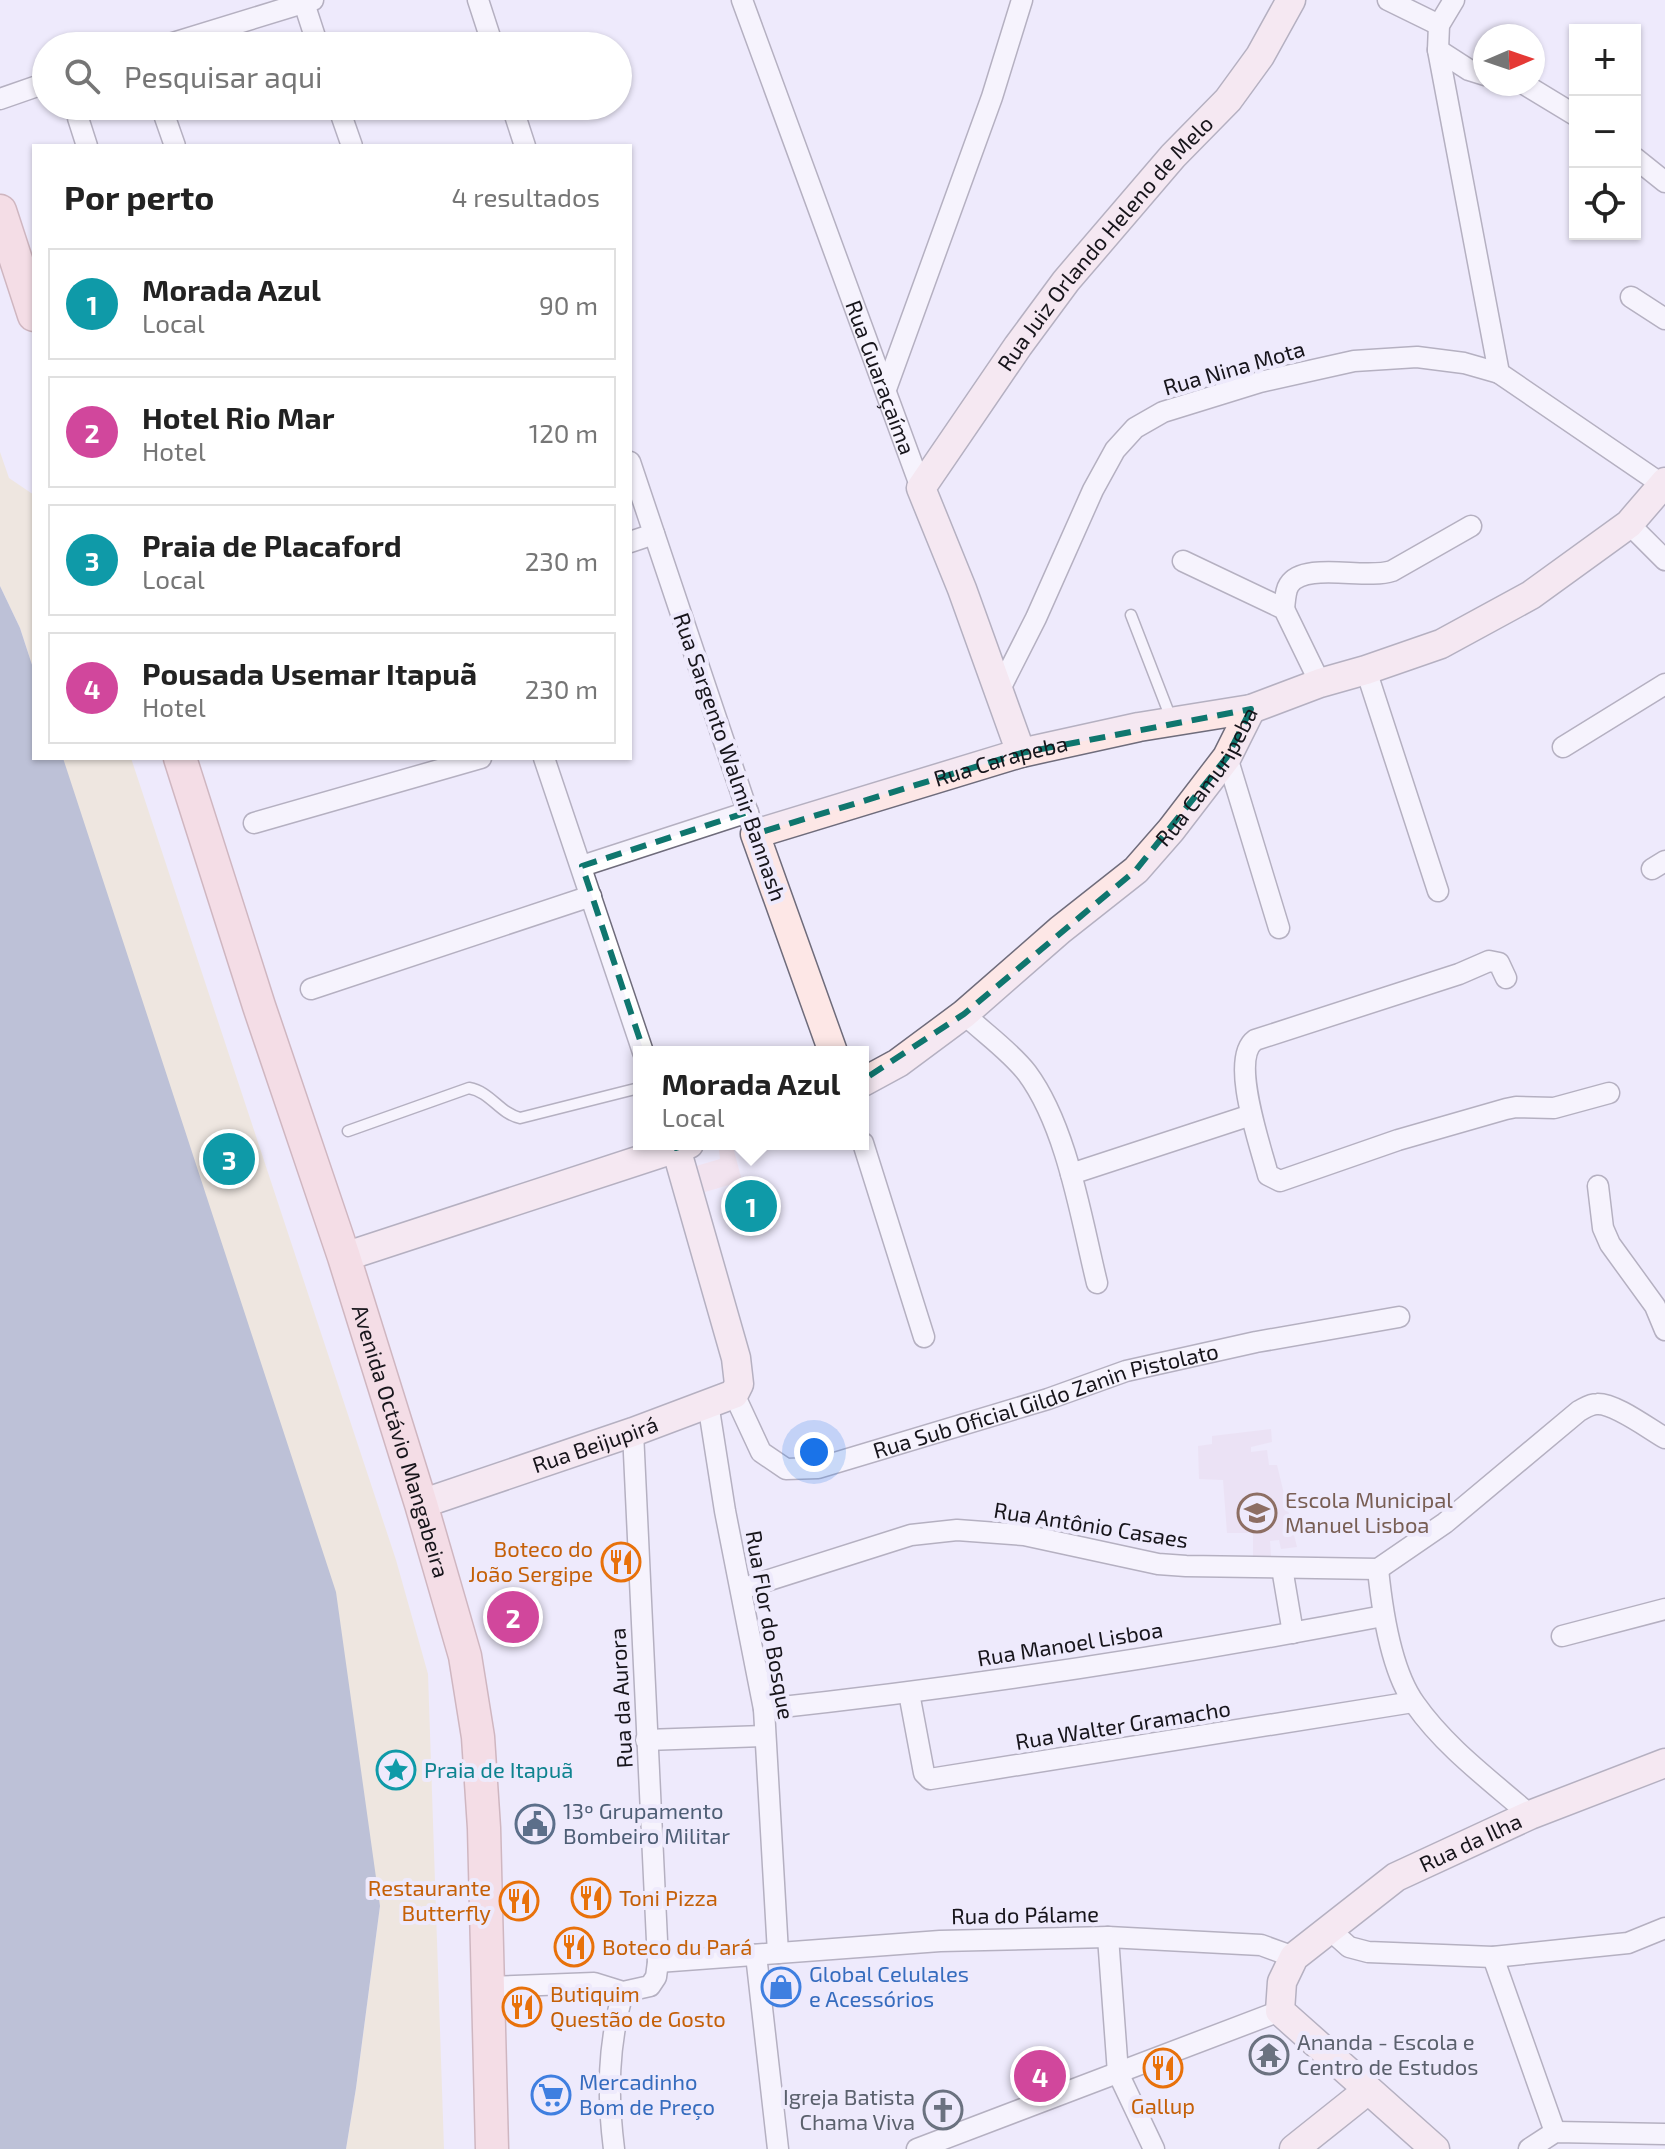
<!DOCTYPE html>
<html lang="pt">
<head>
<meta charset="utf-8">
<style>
	:root { --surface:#fff; --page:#f2f2f2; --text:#222; --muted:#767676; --line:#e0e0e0; --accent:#2563eb }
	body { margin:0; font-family:"Exo 2",sans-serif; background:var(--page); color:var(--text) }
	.controls { position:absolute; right:24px; top:24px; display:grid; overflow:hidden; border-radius:0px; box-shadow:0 2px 6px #0004 }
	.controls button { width:72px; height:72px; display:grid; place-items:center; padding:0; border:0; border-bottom:2px solid var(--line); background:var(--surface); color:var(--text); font:40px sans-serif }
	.compass { position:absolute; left:1473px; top:24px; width:72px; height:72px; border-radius:50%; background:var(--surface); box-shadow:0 2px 6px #0004; rotate:88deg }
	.you { position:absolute; left:814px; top:1452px; width:28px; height:28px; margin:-20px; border:6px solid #fff; border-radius:50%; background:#1a73e8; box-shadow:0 0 0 12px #1a73e833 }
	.badge { display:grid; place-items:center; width:52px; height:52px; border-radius:50%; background:var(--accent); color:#fff; font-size:26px; font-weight:700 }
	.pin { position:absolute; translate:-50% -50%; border:4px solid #fff; box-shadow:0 2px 8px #0006 }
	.popup { position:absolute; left:633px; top:1046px; width:236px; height:104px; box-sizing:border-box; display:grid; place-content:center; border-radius:0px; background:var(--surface); filter:drop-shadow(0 2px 6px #0005); font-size:26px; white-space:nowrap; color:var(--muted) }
	.popup b { font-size:30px; color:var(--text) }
	.popup::after { content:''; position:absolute; left:50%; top:100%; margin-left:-16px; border:16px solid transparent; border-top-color:var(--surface) }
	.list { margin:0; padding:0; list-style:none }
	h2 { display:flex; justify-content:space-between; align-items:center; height:104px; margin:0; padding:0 32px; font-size:34px }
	h2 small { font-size:26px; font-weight:400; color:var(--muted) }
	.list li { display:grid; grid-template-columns:52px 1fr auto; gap:24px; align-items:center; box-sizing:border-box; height:112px; margin:0 16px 16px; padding:0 16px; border:2px solid var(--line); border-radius:0px }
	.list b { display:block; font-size:30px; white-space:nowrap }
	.list p { margin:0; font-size:26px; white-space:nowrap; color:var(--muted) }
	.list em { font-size:26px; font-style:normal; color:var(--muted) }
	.icon { flex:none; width:44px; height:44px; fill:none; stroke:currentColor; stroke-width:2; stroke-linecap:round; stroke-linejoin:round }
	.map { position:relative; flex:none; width:1665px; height:2149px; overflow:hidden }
	.search { position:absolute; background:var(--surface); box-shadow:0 2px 6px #0004; left:32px; top:32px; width:600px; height:88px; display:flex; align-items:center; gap:20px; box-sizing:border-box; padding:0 28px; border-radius:44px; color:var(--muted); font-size:30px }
	.panel { position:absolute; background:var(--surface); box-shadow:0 2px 6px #0004; left:32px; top:144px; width:600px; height:616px; border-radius:0px }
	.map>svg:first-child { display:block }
	.commercial { fill:#f6dbdf }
	.education { fill:#e6daed }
	.sand { fill:#ede3be }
	.water { fill:#8191ab }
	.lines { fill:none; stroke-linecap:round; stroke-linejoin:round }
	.service-casing { stroke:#6f6c7b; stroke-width:13 }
	.minor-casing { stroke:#6f6c7b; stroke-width:23 }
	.secondary-casing { stroke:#6f6c7b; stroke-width:31 }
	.primary-casing { stroke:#a97979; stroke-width:35 }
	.service { stroke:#fff; stroke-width:10 }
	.minor { stroke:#fff; stroke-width:20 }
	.secondary { stroke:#fde7e6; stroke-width:28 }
	.primary { stroke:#facfcd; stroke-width:32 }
	.marked { fill:none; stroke:#0f766e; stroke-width:6; stroke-dasharray:16 10; stroke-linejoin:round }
	.labels { text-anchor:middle; stroke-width:8; stroke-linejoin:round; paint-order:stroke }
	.street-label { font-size:22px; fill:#17151b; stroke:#eeeafc }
	.education-label { font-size:22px; fill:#785e54; stroke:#eeeafc; text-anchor:start }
	.food-label { font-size:22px; fill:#c56008; stroke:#eeeafc; text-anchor:start }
	.culture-label { font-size:22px; fill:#0d838f; stroke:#eeeafc; text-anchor:start }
	.service-label { font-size:22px; fill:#4e5e75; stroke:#eeeafc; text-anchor:start }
	.shop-label { font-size:22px; fill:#366cbe; stroke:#eeeafc; text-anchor:start }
	.worship-label { font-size:22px; fill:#5b616d; stroke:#eeeafc; text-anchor:start }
</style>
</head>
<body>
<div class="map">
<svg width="1665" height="2149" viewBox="0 0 1665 2149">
	<rect width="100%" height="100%" fill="#eeeafc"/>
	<path class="commercial" d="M 733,1147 L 742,1181 L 705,1192 L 693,1167 L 720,1159 L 719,1150 Z"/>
	<path class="education" d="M 1271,1429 L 1272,1442 L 1251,1447 L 1251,1452 L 1267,1450 L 1269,1465 L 1277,1465 L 1297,1547 L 1281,1549 L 1279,1540 L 1270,1541 L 1271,1556 L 1253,1556 L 1253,1529 L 1248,1529 L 1248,1533 L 1227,1533 L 1223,1480 L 1199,1479 L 1198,1446 L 1212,1444 L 1212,1436 Z"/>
	<path class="sand" d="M 0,452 L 9,478 L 34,495 L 34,671 L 20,628 L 0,586 Z
		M 63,758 L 131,758 L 396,1560 L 428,1674 L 444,2149 L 346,2149 L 356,2088 L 380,1906 Z"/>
	<path class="water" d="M 0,586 L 20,628 L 34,671 L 34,758 L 63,758 L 336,1592 L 380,1906 L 356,2088 L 346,2149 L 0,2149 Z"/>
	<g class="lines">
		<g class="service-casing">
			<path id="service" d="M 1131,615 L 1172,721
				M 348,1131 L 469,1088 C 491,1092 499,1113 520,1118 L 639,1088"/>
		</g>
		<g class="minor-casing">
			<g id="minor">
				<path d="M 478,0 L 493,46"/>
				<path id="s1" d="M 742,0 L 921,488"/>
				<path d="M 1388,0 L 1439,25"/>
				<path d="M 1454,0 L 1439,25 L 1438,50 L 1499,373 L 1663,485"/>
				<path d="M 304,3 L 318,46"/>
				<path d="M 163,46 L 313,0"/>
				<path d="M 1438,50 L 1469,70 L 1485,75"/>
				<path d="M 1524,84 L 1575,115"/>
				<path d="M 0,99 L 46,83"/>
				<path d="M 161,106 L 175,146"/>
				<path d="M 338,106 L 352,146"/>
				<path d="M 512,106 L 525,146"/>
				<path d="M 78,118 L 87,146"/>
				<path d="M 1635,158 L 1665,182"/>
				<path d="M 1631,297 L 1665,319"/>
				<path d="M 886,389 L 992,97 L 1022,0"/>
				<path d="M 630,462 L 755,834"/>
				<path d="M 1629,524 L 1665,560"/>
				<path d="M 630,542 L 654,534"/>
				<path d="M 1183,561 L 1284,609 L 1320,683"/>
				<path d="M 1284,609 C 1285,601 1285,591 1289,585 C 1304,561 1366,580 1392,571 L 1471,526"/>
				<path d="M 1366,670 L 1438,891"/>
				<path d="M 1000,689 L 1036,618 L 1093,490 L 1115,450 L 1135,428 L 1163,412 L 1260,382 L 1354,361 L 1417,357 L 1464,363 L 1499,373"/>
				<path d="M 1563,747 L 1665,684"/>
				<path d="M 1227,757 L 1279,928"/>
				<path d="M 544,758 L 643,1052"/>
				<path d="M 254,823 L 481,758"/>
				<path d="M 582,866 L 748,812"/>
				<path d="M 1652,869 L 1665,861"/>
				<path d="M 1506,978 L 1499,963 L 1489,961 L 1459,974 L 1255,1040 C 1229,1059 1261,1147 1268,1175 L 1280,1181 L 1398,1140 L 1506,1109 L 1516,1107 L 1554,1108 L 1609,1093"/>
				<path d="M 311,989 L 591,896"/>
				<path d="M 964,1014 C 984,1033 1010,1051 1027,1073 C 1067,1127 1081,1218 1097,1283"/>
				<path d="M 863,1143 L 924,1337"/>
				<path d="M 1071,1174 L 1251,1115"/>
				<path d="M 1598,1186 L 1603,1228 L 1610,1244 L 1655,1306 L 1665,1330"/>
				<path id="s2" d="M 734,1394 L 761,1452 L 786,1469 L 818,1468 L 1048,1399 L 1126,1371 L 1256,1342 L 1399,1317"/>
				<path d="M 708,1403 L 725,1511 L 764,1709 L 778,1953"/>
				<path d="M 1282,1568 L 1293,1633"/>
				<path d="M 1378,1569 C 1382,1609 1391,1671 1415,1704 C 1445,1747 1490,1780 1530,1815"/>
				<path d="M 741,1589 L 911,1535 L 957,1530 L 1024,1535 L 1158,1564 L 1186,1566 L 1378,1569 L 1445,1523 L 1579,1411 C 1585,1408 1590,1404 1597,1404 C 1615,1403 1649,1429 1665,1438"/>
				<path d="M 1562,1636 L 1665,1609"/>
				<path d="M 909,1693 L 924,1773 L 930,1779 L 1413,1702"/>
				<path d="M 764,1709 C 971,1687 1178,1655 1383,1616"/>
				<path d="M 646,1740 L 765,1736"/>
				<path d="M 1330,1930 L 1349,1947 L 1368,1952 L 1493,1957 L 1628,1943 L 1665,1928"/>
				<path d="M 1108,1937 L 1118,2073 L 1154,2149"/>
				<path d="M 756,1955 L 778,2149"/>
				<path d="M 1493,1957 L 1555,2132"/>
				<path d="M 658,1962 L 940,1941 L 1108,1937 L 1261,1945 L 1294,1957"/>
				<path d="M 487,1987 L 594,1983 L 623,1992 L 650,1986 L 656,1977 L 658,1962 L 633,1432"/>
				<path d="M 614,2149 C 607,2094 608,2045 623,1992"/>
				<path d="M 917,2149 L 1280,2011"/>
				<path d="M 1529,2149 L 1555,2132 L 1665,2134"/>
			</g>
		</g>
		<g class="secondary-casing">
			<g id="secondary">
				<path id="s3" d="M 1021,753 L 962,589 L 921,488 L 1018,346 L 1066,281 L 1173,156 L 1228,100 L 1260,56 L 1291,0"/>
				<path id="s4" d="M 833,1052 L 755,834 L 1021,753 L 1139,727 L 1251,709 L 1320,683 L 1366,670 L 1441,644 L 1531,595 L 1629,524 L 1665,482"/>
				<path id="s5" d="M 863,1082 L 898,1063 L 964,1014 L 1060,930 L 1136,870 L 1171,830 L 1227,757 L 1251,709"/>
				<path d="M 344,1257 L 689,1144"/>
				<path id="s6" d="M 421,1504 L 633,1432 L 734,1394 L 739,1384 L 736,1358 L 676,1148"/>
				<path d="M 1294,2149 L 1368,2090"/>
				<path id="s7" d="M 1435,2149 L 1280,2011 L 1282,1982 L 1294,1957 L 1396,1877 L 1530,1815 L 1665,1763"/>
			</g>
		</g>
		<g class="primary-casing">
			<g id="primary">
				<path d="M 0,211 L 34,315"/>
				<path id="s8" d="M 180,758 L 259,1006 L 344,1257 L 421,1504 L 465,1656 L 478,1737 L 484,1828 L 492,2149"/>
			</g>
		</g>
		<use href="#service" class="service"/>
		<use href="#minor" class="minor"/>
		<use href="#secondary" class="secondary"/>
		<use href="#primary" class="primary"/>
	</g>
	<path d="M0 0H1665V2149H0ZM 1251,709 L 1227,757 L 1136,870 L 964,1014 L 846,1091 L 676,1148 L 582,866 L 748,812 L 755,834 L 1021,753 Z" fill="#eeeafc" fill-opacity=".55" fill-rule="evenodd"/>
	<path class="marked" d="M 1251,709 L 1227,757 L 1136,870 L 964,1014 L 846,1091 L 676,1148 L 582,866 L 748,812 L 755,834 L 1021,753 Z"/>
	<defs>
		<g id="school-ring" transform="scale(2)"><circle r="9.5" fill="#eeeafc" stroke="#8d6e63" stroke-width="1.5"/><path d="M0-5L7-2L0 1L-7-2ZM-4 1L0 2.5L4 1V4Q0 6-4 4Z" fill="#8d6e63"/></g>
		<g id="restaurant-ring" transform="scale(2)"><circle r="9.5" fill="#eeeafc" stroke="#e8710a" stroke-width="1.5"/><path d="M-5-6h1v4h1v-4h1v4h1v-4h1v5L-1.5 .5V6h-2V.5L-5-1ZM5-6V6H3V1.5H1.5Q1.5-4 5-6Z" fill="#e8710a"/></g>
		<g id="sight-ring" transform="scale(2)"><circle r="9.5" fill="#eeeafc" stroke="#0f9aa8" stroke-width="1.5"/><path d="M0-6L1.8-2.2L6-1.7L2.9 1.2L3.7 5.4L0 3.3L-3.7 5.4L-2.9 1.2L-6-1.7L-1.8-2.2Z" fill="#0f9aa8"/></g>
		<g id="civic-ring" transform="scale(2)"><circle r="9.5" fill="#eeeafc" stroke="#5c6f8a" stroke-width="1.5"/><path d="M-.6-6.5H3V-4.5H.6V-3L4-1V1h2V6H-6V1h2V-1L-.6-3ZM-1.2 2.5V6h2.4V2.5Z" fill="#5c6f8a"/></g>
		<g id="shop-ring" transform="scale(2)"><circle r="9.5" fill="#eeeafc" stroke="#3f7fe0" stroke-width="1.5"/><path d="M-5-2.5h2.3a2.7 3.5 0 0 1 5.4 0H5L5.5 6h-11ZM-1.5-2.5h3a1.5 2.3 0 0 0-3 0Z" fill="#3f7fe0"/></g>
		<g id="temple-ring" transform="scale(2)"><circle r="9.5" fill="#eeeafc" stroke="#6b7280" stroke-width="1.5"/><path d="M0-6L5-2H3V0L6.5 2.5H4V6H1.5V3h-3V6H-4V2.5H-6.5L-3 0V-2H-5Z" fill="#6b7280"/></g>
		<g id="supermarket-ring" transform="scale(2)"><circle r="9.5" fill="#eeeafc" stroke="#3f7fe0" stroke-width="1.5"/><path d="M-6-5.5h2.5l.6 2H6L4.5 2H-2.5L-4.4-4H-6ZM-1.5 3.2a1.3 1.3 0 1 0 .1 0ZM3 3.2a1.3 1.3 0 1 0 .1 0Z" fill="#3f7fe0"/></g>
		<g id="church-ring" transform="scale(2)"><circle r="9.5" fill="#eeeafc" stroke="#6b7280" stroke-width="1.5"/><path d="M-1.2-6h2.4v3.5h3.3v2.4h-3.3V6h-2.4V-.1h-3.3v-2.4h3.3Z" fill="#6b7280"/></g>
	</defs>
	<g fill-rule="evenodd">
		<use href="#school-ring" x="1257" y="1513"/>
		<use href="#restaurant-ring" x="621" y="1562"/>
		<use href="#sight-ring" x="396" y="1770"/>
		<use href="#civic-ring" x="535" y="1824"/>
		<use href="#restaurant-ring" x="591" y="1898"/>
		<use href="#restaurant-ring" x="519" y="1901"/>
		<use href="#restaurant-ring" x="574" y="1947"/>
		<use href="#shop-ring" x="781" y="1987"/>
		<use href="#restaurant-ring" x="522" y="2007"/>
		<use href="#temple-ring" x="1269" y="2055"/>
		<use href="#restaurant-ring" x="1163" y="2068"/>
		<use href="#supermarket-ring" x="551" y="2095"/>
		<use href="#church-ring" x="943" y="2110"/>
	</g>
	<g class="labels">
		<g class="street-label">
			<text dy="8" stroke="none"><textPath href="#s3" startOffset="590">Rua Juiz Orlando Heleno de Melo</textPath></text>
			<text transform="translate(1234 368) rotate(-16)" y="8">Rua Nina Mota</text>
			<text dy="8" stroke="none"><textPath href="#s1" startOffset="402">Rua Guaraçaíma</textPath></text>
			<text transform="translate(730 757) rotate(71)" y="8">Rua Sargento Walmir Bannash</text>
			<text dy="8" stroke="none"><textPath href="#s4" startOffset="488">Rua Carapeba</textPath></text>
			<text dy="8" stroke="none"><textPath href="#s5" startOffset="464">Rua Camuripeba</textPath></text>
			<text dy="8" stroke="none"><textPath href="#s2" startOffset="364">Rua Sub Oficial Gildo Zanin Pistolato</textPath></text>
			<text dy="8" stroke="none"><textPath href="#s8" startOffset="718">Avenida Octávio Mangabeira</textPath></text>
			<text dy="8" stroke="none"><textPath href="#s6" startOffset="184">Rua Beijupirá</textPath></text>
			<text transform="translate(1091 1525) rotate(9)" y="8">Rua Antônio Casaes</text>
			<text transform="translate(770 1625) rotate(80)" y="8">Rua Flor do Bosque</text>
			<text transform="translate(1070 1644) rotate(-9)" y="8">Rua Manoel Lisboa</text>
			<text transform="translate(621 1698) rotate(-93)" y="8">Rua da Aurora</text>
			<text transform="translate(1123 1725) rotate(-9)" y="8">Rua Walter Gramacho</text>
			<text dy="8" stroke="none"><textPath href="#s7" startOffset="476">Rua da Ilha</textPath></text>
			<text transform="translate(1025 1915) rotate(-1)" y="8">Rua do Pálame</text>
		</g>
		<g class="education-label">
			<text x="1285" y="1508">Escola Municipal<tspan x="1285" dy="25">Manuel Lisboa</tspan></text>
		</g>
		<g class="food-label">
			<text x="593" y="1557" text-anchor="end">Boteco do<tspan x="593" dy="25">João Sergipe</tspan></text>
			<text x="491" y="1896" text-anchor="end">Restaurante<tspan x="491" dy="25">Butterfly</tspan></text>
			<text x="619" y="1906">Toni Pizza</text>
			<text x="602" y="1955">Boteco du Pará</text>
			<text x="550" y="2002">Butiquim<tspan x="550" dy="25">Questão de Gosto</tspan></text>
			<text x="1163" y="2114" text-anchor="middle">Gallup</text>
		</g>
		<g class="culture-label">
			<text x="424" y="1778">Praia de Itapuã</text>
		</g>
		<g class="service-label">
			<text x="563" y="1819">13º Grupamento<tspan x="563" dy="25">Bombeiro Militar</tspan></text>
		</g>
		<g class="shop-label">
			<text x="809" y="1982">Global Celulales<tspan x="809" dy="25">e Acessórios</tspan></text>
			<text x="579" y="2090">Mercadinho<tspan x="579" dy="25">Bom de Preço</tspan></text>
		</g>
		<g class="worship-label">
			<text x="1297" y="2050">Ananda - Escola e<tspan x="1297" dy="25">Centro de Estudos</tspan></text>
			<text x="915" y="2105" text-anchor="end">Igreja Batista<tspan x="915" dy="25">Chama Viva</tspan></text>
		</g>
	</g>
</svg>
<div class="controls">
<button>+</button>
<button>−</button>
<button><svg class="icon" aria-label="locate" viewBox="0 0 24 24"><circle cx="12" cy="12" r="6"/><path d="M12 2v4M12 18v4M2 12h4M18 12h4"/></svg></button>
</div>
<svg class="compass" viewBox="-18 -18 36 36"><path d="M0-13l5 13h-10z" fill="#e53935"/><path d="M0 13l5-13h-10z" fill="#767676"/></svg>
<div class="you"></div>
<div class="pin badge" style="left:751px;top:1206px;background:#0f9aa8">1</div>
<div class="popup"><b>Morada Azul</b>Local</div>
<div class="pin badge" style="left:513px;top:1617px;background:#d1479c">2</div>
<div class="pin badge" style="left:229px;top:1159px;background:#0f9aa8">3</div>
<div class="pin badge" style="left:1040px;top:2076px;background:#d1479c">4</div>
<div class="search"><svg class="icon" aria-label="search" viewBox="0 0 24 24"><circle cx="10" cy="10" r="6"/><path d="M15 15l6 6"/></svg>Pesquisar aqui</div>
<section class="panel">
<h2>Por perto<small>4 resultados</small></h2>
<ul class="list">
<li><span class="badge" style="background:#0f9aa8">1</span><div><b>Morada Azul</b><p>Local</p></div><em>90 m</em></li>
<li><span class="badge" style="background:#d1479c">2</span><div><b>Hotel Rio Mar</b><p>Hotel</p></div><em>120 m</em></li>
<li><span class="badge" style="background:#0f9aa8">3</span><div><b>Praia de Placaford</b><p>Local</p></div><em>230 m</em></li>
<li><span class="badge" style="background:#d1479c">4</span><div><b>Pousada Usemar Itapuã</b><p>Hotel</p></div><em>230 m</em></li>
</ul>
</section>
</div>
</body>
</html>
